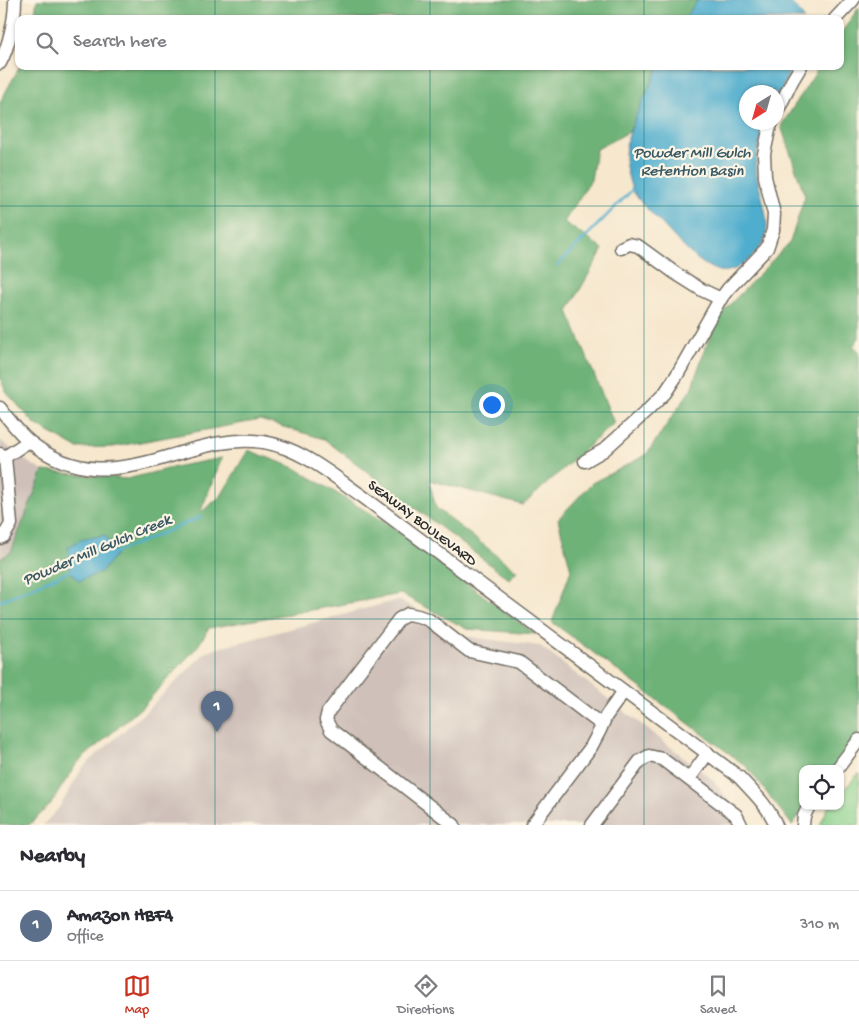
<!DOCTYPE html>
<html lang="en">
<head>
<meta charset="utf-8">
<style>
	:root { --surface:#fff; --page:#f2f2f3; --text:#2b2b33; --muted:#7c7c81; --line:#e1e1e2; --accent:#c8321e }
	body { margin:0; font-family:"Gochi Hand",sans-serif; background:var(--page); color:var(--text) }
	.controls { position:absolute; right:15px; bottom:15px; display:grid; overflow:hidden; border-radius:10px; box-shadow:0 1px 4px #0004 }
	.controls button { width:45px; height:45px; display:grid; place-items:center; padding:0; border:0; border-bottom:1px solid var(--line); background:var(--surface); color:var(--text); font:25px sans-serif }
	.compass { position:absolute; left:739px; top:85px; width:45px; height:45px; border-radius:50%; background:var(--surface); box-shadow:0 1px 4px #0004; rotate:217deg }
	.you { position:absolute; left:491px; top:404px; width:18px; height:18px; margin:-12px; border:4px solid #fff; border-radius:50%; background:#1a73e8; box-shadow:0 0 0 8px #1a73e833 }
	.badge { display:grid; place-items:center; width:32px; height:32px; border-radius:50%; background:var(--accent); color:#fff; font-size:16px; font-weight:700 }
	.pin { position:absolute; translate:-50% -41px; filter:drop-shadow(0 1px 2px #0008) }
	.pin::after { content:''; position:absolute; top:26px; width:18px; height:15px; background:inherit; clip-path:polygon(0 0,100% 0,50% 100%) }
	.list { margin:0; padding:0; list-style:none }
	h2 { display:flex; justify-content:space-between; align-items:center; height:65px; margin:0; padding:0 20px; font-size:21px }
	h2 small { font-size:16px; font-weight:400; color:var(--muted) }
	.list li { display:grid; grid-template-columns:32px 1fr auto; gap:15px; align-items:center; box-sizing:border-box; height:70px; padding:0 20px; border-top:1px solid var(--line) }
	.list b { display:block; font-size:19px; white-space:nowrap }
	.list p { margin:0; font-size:16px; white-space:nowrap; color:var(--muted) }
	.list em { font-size:16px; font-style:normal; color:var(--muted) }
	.icon { flex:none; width:28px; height:28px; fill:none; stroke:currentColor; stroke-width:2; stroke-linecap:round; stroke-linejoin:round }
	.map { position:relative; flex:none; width:859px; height:825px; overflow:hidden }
	.search { position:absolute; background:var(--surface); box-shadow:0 1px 4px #0004; left:15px; right:15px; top:15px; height:55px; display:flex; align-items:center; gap:12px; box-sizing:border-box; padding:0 18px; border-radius:10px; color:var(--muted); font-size:19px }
	.sheet { height:135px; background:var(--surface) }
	nav { display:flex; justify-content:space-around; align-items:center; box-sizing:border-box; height:70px; border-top:1px solid var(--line); background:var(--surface); font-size:14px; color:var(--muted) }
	nav a { display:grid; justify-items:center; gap:2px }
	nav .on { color:var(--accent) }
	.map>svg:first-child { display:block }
	.industrial { fill:#cfc1ba }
	.green { fill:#88d08c; stroke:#5a7e5c }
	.forest { fill:#6eb278; stroke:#4c6e52 }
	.water { fill:#4fadce; stroke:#3d6c7c }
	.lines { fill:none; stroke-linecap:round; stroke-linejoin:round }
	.stream { stroke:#4fadce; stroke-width:2.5 }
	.minor-casing { stroke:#726d64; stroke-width:15 }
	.minor { stroke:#fff; stroke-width:12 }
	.grid { fill:none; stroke:#0f766e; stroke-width:1; stroke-opacity:0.55 }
	.labels { text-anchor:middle; stroke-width:4.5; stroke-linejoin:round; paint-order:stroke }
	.street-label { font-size:15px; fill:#2b2b2b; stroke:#fcf5e5 }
	.water-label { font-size:16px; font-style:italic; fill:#385864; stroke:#fcf5e5 }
</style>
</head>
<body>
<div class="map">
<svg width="859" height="825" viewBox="0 0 859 825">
	<rect width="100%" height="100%" fill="#fcf5e5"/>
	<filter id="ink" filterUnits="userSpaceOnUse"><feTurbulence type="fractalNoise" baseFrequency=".02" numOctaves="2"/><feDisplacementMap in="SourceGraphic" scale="10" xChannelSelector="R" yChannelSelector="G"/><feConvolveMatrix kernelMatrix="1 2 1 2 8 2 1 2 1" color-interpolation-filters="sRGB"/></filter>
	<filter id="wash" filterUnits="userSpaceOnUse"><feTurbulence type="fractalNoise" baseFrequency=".0096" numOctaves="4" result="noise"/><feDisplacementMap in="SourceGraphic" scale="20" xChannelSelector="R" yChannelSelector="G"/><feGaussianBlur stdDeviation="1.12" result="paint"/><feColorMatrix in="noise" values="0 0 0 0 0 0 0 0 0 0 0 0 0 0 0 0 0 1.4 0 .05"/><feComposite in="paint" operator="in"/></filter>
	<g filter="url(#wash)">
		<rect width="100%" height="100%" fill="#f6e7cd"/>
		<path class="industrial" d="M 0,440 L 23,459 L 43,471 L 11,552 L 0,559 Z
			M 394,601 L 401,601 L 464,636 L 540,646 L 713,780 L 748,825 L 43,825 L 59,808 L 83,767 L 145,712 L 207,651 Z"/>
		<path class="green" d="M 859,773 L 859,825 L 820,825 L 829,806 L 840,806 L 840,794 Z"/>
		<path class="forest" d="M 37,0 L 698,0 L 684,19 L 34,19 Z
			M 859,7 L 859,338 L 853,346 L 859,351 L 859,734 L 833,769 L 803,769 L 803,806 L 806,806 L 792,825 L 746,766 L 552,622 L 571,570 L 558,519 L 592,483 L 646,455 L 691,389 L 716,319 L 790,242 L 805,196 L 781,126 L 820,66 L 840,66 L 840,35 Z
			M 20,66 L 659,66 L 629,132 L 596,149 L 591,180 L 564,222 L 603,249 L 568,311 L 614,423 L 523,505 L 429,480 L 436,508 L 517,571 L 509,579 L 324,439 L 260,420 L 113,447 L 77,448 L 35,424 L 6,392 L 0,378 L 0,102 Z
			M 248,450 L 295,468 L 389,525 L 535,634 L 467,629 L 401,594 L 209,628 L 198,646 L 143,706 L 77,763 L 50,805 L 29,825 L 0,825 L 0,559 L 11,552 L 43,471 L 127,479 L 179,466 L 222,458 L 200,513 L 221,496 Z"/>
		<path class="water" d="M 698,0 L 788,0 L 799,11 L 804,19 L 684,19 Z
			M 659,66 L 792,66 L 777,100 L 776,92 L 746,92 L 746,122 L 766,123 C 761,138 755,153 756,170 C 758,189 773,224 764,241 C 757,255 736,275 719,271 C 698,265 678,241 663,225 C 653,215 641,204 633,191 C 630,186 625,165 625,158 C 625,130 648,92 659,66 Z
			M 105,535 L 116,554 L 101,572 L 79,581 L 71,572 L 68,547 L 80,540 Z"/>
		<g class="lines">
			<path class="stream" d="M 558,265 L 632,190
				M 112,554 L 201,517
				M 0,601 L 72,570"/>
		</g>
	</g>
	<g filter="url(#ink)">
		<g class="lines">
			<g class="minor-casing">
				<path id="minor" d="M 835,19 L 853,0
					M 0,63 C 9,46 15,19 15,0
					M 776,114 L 792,81 L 801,66
					M 621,248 L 629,244 L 638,246 L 675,273 L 702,290 L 721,299
					M 0,408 C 9,420 18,432 30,442 C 75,478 119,472 170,456 C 200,447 231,437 263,442 C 301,448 332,475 362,496 L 739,777 C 753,792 768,806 776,825
					M 0,454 L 5,457 L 11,524 L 4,536 L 0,538
					M 5,457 L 29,441
					M 585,461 L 604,450 L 648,410 L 665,393 L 677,375 L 719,301 L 728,289 L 767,248 L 773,230 L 774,214 L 765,177 L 764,154 L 769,130 L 772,122
					M 837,769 L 859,740
					M 689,779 L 708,753
					M 454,825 L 331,730 L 326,720 L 328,712 L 399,619 L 408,614 L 418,616 L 429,620 L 469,651 L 519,662 L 602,725
					M 532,825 L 591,747 L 600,730 L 606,716 L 624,691
					M 592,825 L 640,761 L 649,756 L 662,759 L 736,815 L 741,825
					M 803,825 L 804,816 L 809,806"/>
			</g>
			<use href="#minor" class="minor"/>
		</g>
	</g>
	<path class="grid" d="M 215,0 L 215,19M 430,0 L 430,19M 644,0 L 644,19M 215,66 L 215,825M 430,66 L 430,825M 644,66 L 644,825M 0,206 L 859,206M 0,412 L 859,412M 0,619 L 859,619"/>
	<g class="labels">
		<g class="street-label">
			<text transform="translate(423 522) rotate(37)" y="5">SEAWAY BOULEVARD</text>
		</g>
		<g class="water-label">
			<text x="692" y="157">Powder Mill Gulch<tspan x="692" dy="18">Retention Basin</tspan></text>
			<text transform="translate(96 548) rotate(-23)" y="6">Powder Mill Gulch Creek</text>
		</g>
	</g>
</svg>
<div class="controls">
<button><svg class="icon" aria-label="locate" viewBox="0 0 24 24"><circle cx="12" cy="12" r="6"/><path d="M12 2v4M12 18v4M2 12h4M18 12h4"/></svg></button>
</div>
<svg class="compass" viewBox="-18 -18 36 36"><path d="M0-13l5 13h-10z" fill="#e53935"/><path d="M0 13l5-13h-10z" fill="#7c7c81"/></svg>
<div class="you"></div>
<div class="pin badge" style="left:217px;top:732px;background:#5c6f8a">1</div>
<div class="search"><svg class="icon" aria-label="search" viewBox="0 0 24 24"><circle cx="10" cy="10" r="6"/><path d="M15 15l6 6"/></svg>Search here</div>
</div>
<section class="sheet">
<h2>Nearby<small></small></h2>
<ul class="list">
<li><span class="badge" style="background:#5c6f8a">1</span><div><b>Amazon HBF4</b><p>Office</p></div><em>310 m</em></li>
</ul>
</section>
<nav>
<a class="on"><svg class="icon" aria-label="map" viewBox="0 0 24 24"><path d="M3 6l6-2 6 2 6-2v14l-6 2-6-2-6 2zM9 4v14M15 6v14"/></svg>Map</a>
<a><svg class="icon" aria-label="directions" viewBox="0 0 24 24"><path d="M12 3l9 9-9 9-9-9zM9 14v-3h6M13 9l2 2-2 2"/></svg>Directions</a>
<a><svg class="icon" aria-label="saved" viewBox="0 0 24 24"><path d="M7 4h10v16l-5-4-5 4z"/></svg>Saved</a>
</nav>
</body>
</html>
